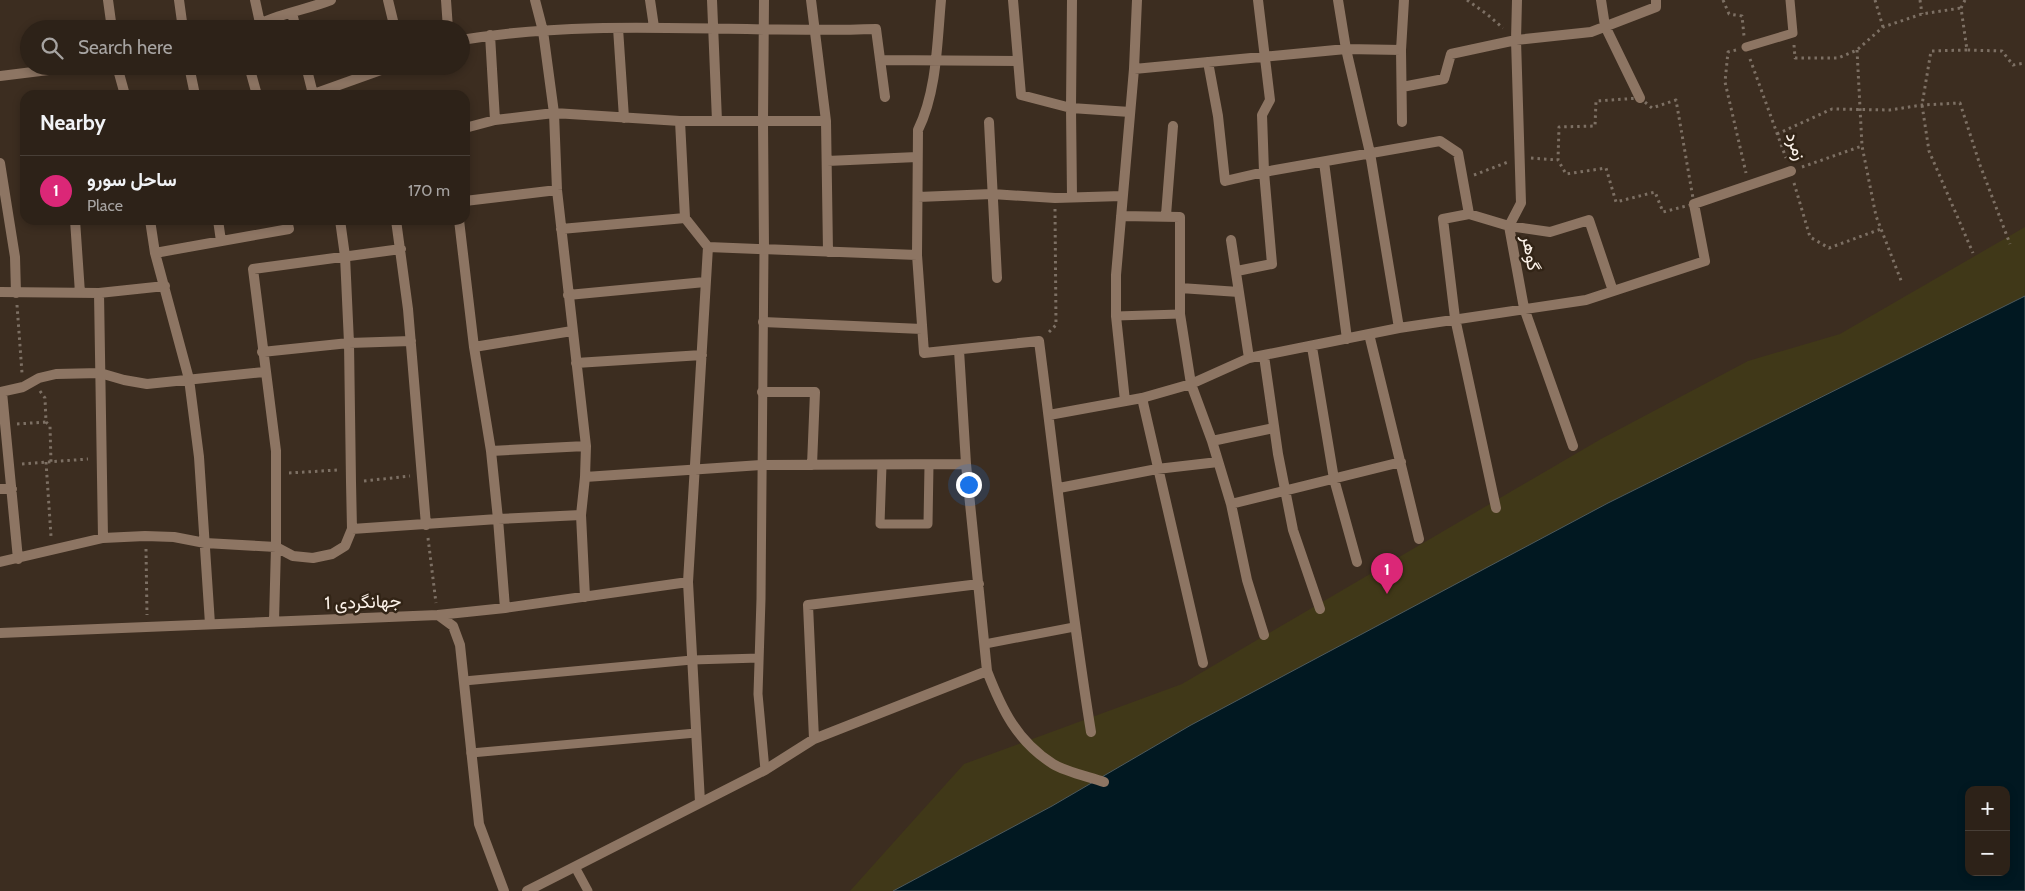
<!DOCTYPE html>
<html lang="en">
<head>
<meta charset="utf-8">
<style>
	:root { --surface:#2d2218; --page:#352a21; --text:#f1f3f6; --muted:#a7a4a2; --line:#483f37; --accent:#db2777 }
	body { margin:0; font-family:Cabin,Vazirmatn,sans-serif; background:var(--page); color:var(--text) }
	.controls { position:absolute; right:15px; bottom:15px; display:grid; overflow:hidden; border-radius:10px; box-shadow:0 2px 8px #0003 }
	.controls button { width:45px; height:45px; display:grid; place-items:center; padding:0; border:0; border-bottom:1px solid var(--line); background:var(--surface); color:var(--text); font:25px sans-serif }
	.you { position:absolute; left:968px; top:484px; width:18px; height:18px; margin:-12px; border:4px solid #fff; border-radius:50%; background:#1a73e8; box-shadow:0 0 0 8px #1a73e833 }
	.badge { display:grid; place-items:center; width:32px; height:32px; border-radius:50%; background:var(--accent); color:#fff; font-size:16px; font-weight:700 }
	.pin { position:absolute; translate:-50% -41px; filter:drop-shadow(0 1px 2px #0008) }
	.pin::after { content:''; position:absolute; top:26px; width:18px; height:15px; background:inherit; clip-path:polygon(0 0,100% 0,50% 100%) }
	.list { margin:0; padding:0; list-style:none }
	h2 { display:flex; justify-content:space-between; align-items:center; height:65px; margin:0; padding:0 20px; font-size:21px }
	h2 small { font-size:16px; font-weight:400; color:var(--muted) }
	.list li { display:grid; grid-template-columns:32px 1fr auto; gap:15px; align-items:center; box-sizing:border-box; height:70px; padding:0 20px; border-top:1px solid var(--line) }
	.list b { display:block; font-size:19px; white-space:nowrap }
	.list p { margin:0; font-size:16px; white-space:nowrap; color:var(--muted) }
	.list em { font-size:16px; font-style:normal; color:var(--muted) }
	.icon { flex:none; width:28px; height:28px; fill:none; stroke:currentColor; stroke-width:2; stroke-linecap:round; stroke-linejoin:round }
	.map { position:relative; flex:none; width:2025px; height:891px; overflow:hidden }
	.search { position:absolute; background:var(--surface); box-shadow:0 2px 8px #0003; left:20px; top:20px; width:450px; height:55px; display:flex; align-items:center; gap:12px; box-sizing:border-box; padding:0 18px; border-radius:28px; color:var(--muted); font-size:19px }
	.panel { position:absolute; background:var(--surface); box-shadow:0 2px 8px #0003; left:20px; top:90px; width:450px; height:135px; border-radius:15px }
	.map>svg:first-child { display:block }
	.sand { fill:#403818 }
	.water { fill:#011821; stroke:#4d5a5d; fill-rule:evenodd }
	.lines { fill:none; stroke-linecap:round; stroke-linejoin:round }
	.path { stroke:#7d7064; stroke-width:3; stroke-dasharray:2.5 4; stroke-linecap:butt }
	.service { stroke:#8d7563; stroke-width:9 }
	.minor { stroke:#8d7563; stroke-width:10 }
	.labels { text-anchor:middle; stroke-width:5; stroke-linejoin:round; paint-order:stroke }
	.street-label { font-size:18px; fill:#fdf3ea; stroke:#322416 }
</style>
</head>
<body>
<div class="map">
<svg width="2025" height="891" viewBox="0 0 2025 891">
	<rect width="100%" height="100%" fill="#3c2d20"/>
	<path class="sand" d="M 2025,227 L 2025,296 L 1608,503 L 1191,725 L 1052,806 L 893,891 L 850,891 L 964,764 L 1182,684 L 1601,439 L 1748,361 L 1840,334 Z"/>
	<path class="water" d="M 2025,296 L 2025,891 L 893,891 L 1052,806 L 1191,725 L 1608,503 ZM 1969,790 L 2006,790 L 2006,872 L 1969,872 Z"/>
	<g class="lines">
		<path class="path" d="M 1467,0 L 1488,15 L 1503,28
			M 1723,0 L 1729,14 L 1742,16 L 1744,36
			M 1875,0 L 1883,27
			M 1920,0 L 1922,14
			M 1965,0 L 1961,8 L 1967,50 L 2002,51 L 2013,65 L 2025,63
			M 1794,45 L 1795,58 L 1838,58 L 1857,50 L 1883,27 L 1922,14 L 1961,8
			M 1736,50 L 1728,52 L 1725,82 L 1746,173
			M 1857,50 L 1862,146 L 1876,216 L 1902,283
			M 1967,50 L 1931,51 L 1922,105 L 1929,151 L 1973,253
			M 1750,59 L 1786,158
			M 1640,98 L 1652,108 L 1676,100 L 1694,204 L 1663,212 L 1655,192 L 1616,202 L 1606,168 L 1566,174 L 1558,160 L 1559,127 L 1595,126 L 1596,101 Z
			M 1777,134 L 1832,109 L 1890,110 L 1922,105 L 1960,103 L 1980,165 L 2010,244
			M 1531,158 L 1558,160
			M 1802,167 L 1862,146
			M 1474,175 L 1508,162
			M 1794,183 L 1810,237 L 1829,248 L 1881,229
			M 17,305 L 22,373
			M 1049,332 L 1056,325 L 1055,209
			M 40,391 L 45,398 L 46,422 L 50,426 L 51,462
			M 17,424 L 46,422
			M 46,462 L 51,536
			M 22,464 L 88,459
			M 289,473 L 338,470
			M 364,481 L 410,476
			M 428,538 L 436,603
			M 146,549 L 147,615"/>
		<path class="service" d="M 1746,47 L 1793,33 L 1790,0
			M 764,249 L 761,599 L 758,694 L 765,770
			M 1116,316 L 1180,314
			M 882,465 L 880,524 L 928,524 L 929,465
			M 985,644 L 1074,627
			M 464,681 L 692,660 L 759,658
			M 471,753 L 696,733
			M 575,867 L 588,891"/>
		<path class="minor" d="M 108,0 L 112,29
			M 179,0 L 183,29
			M 255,0 L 260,23
			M 388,0 L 395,29
			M 446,0 L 448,29
			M 535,0 L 543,31 L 554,113 L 557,190 L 586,446 L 585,477 L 761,465 L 966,464
			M 650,0 L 654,27
			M 712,0 L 717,121
			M 811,0 L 826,121 L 828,252
			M 1013,0 L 1021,95 L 1071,108 L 1130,112
			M 1072,0 L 1071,108 L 1072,197
			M 1338,0 L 1346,49 L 1370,153 L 1399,328
			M 1517,0 L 1516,40 L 1521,203 L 1509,226 L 1524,308 L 1573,446
			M 1601,0 L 1605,26 L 1640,98
			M 292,13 L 296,29
			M 618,28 L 624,118
			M 250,29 C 272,15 306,10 331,0
			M 490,35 L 495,120
			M 461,40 C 598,17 738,34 876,29 L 885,97
			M 880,60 L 1018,61
			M 1208,62 L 1218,116 L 1225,181 L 1264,172 L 1440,141 L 1458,153 L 1469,214
			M 117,66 L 125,95
			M 189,66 L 195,95
			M 249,66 L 257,95
			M 306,66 L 313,94
			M 1134,69 L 1346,49 L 1401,50
			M 0,76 L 81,66
			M 1402,87 L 1444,79 L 1451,54 L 1516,40 L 1591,32 L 1656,7 L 1656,0
			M 311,95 L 392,66
			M 680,121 L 685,218 L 708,247 L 917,255 L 924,353 L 1039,341 C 1056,472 1070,603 1091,732
			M 989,122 L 997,278
			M 1402,122 L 1401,50 L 1404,0
			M 465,128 L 495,120 L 554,113 L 680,121 L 826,121
			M 827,161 L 917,157
			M 1324,162 L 1347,339
			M 0,163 L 15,257 L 16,293
			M 918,197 L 992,194 L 1055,198 L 1122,196
			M 465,201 L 557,190
			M 1166,215 L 1173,126
			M 1121,216 L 1180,217 L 1180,314 L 1191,384 L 1212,441 L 1231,504 L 1247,580 L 1264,635
			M 75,220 L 80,293
			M 150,220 L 155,253 L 189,379 L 199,457 L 210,624
			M 218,220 L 221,241
			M 396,220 L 408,309 L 426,525
			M 459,220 L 474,347 L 491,451 L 498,519 L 505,608
			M 561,229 L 685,218
			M 1231,240 L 1249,358
			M 764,249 L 763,121 L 764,0
			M 155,253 L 289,229 L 287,220
			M 917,255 L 918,130 C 937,91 937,43 941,0
			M 1237,271 L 1272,264 L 1264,172 L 1262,115 L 1270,100 L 1258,0
			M 1180,288 L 1239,292
			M 0,292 L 99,293 L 165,286
			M 99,293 L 103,538
			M 568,295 L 705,282
			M 763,322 L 922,329
			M 1369,334 L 1419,539
			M 474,347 L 572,331
			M 1312,347 L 1334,479 L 1357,562
			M 262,352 L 349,343 L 411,341
			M 1264,356 L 1278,454 L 1293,530 L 1320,609
			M 576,363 L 702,355
			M 0,392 L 23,387 L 39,378 L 56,374 L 100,373 L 124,380 L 147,384 L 264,372
			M 2,392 L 18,559
			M 762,392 L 815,392 L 812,465
			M 1142,398 L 1203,663
			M 1125,401 L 1116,316 L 1116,275 L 1134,69 L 1137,0
			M 1049,415 L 1142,398 L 1191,384 L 1249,358 L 1399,328 L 1586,300 L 1705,261 L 1694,204 L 1791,171
			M 1212,441 L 1274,428
			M 491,451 L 586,446
			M 1059,488 L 1157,469 L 1218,462
			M 0,489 L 12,489
			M 1231,504 L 1401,462
			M 1496,508 L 1455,318 L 1443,219 L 1469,214 L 1509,226 L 1550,232 L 1589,220 L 1613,291
			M 352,529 L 498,519 L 581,515
			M 0,562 L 103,538 L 145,536 L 174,537 L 205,543 L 276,547 L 293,556 L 313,558 L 332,554 L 345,546 L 352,529 L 351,482 L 349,343 L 345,256 L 340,220
			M 585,597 L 581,515 L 585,477
			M 438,615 L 505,608 L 688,582
			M 274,621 L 276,547 L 276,451 L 253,269 L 401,249
			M 0,633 L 438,615 L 453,626 L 460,645 L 479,824 L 504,891
			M 987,671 C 1002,710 1017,741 1053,764 C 1066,772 1090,777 1104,782
			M 814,739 L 808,605 L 979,584
			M 700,802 L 688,582 L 708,247
			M 527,891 L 765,770 L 814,739 L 987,671 L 966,464 L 959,350"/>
	</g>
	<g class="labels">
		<g class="street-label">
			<text transform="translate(1796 146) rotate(70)" y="6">زمرد</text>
			<text transform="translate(1531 253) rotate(80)" y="6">گوهر</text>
			<text transform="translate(363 602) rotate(-2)" y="6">جهانگردی 1</text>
		</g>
	</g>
</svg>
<div class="controls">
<button>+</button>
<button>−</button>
</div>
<div class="you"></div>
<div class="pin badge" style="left:1387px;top:594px">1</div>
<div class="search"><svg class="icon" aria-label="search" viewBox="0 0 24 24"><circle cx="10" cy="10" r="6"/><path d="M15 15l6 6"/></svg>Search here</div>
<section class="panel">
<h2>Nearby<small></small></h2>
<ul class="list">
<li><span class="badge">1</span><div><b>ساحل سورو</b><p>Place</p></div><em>170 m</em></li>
</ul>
</section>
</div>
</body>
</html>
